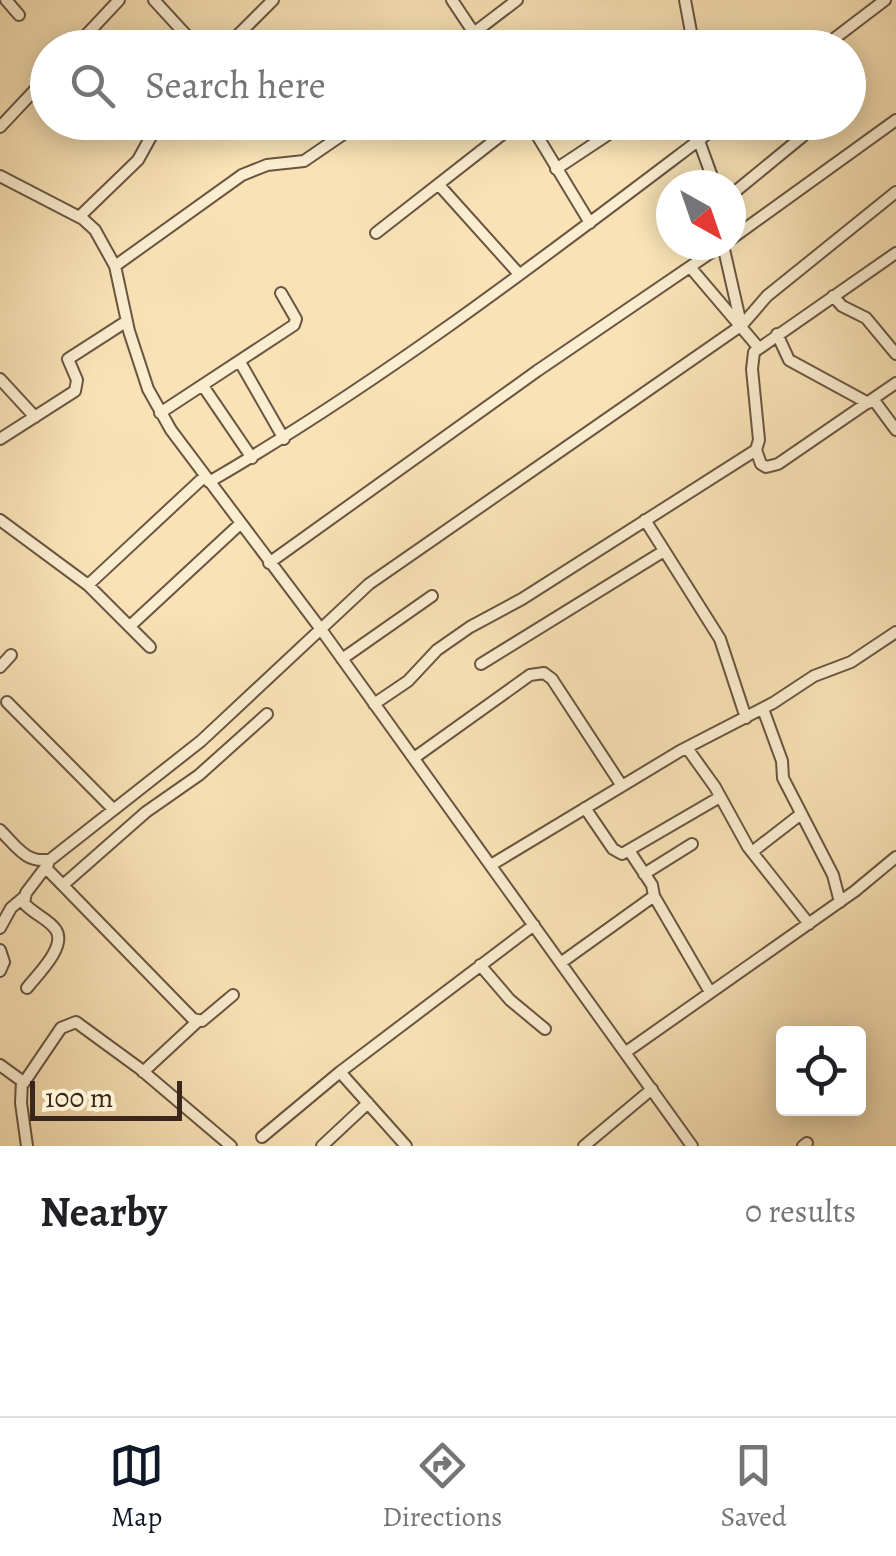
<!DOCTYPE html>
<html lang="en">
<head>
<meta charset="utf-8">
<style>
	:root { --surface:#fff; --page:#f2f2f2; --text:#202124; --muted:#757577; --line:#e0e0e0; --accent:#111827 }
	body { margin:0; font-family:Alegreya,serif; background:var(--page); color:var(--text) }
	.controls { position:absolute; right:30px; bottom:30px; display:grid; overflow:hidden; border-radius:10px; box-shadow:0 5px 25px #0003 }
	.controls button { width:90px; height:90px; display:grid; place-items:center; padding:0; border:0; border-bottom:2px solid var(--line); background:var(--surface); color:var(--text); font:50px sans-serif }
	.compass { position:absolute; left:656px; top:170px; width:90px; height:90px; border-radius:50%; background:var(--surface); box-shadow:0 5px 25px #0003; rotate:140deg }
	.scale { position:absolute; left:30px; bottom:25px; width:152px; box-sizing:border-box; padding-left:10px; border:5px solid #3a261b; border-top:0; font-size:28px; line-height:35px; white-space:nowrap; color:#3a261b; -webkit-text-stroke:8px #fbedd0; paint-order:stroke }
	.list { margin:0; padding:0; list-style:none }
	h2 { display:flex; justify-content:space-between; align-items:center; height:130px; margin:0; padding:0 40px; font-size:42px }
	h2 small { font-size:32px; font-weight:400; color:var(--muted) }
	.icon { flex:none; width:55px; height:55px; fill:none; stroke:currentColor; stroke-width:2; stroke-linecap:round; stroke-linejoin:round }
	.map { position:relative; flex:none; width:896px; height:1146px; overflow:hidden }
	.search { position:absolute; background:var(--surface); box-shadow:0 5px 25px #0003; left:30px; right:30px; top:30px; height:110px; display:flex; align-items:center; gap:25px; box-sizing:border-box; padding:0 35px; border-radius:55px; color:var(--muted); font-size:38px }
	.sheet { height:270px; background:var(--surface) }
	nav { display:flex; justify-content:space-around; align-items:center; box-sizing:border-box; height:140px; border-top:2px solid var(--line); background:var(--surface); font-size:28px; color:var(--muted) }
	nav a { display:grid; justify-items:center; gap:5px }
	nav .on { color:var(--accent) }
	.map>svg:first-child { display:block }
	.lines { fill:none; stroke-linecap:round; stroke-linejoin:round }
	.minor-casing { stroke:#6a5542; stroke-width:14 }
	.minor { stroke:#fbedd0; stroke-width:10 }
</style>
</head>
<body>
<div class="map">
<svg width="896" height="1146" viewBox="0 0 896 1146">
	<rect width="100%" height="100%" fill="#f9e3b6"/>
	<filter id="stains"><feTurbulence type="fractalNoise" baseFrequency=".002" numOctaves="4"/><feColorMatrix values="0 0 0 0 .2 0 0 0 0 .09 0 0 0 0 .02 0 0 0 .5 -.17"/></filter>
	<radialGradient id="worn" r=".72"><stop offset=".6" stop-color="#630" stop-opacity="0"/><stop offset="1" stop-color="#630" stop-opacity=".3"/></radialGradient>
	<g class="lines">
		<g class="minor-casing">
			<path id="minor" d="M 6,0 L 19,15
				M 154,0 L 198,48
				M 452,0 L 484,48
				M 685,0 L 694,48
				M 74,48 L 119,0
				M 225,48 L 273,0
				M 454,48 L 517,0
				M 822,48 L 885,0
				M 529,122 L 590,223
				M 0,127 L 48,76
				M 699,141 L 715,185
				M 556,169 L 627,122
				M 0,176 L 83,219 L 95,230 L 115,266 L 129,331 L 148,389 L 171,430 L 320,628 L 692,1146
				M 439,185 L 519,274
				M 731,195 L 803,136
				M 79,217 L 138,160 L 159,122
				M 376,233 L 518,122
				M 731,239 L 896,120
				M 723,245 L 741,324
				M 115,266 L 242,175 L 267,165 L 304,161 L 361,122
				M 690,267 L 758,347
				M 833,296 L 842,306 L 866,318 L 896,354
				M 777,334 L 789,360 L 868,403
				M 240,362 L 284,439
				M 0,379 L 35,417
				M 203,386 L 252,458
				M 873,399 L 896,430
				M 160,413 L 294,325 L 296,319 L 281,293
				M 0,439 L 75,391 L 77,380 L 68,359 L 127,321
				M 756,450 L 761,464 L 766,467 L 778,464 L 896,383
				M 209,482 C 390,377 556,248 723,122
				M 0,520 L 88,585 L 150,647
				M 645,520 L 720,639 L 746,718
				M 269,563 L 537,371 L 722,245
				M 88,585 L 205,476
				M 130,626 L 240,524
				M 342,659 L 432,596
				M 481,664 L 664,551
				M 0,667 L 11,655
				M 7,702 L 112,808
				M 374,704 L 408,681 L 437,650 L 470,627 L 522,599 L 756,450 L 759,440 L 752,369 L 754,352 L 896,253
				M 763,709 L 782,761 L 783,778 L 833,875 L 840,902
				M 687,748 L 715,787 L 748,847 L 809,924
				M 414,758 L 530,675 L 544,673 L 552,679 L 622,786
				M 585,808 L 613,849 L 622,854 L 720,797
				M 0,830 C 16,846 27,865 51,859 L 201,741 L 369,584 L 742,325 L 767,296 L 896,192
				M 752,852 L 801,814
				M 491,865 L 680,751 L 773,703 L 814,676 L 851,662 L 896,632
				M 46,868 L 193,1019 L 202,1021 L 233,995
				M 644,874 L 692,844
				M 63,885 L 146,812 L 199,775 L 267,714
				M 654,896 L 710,992
				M 0,928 L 11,908 L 24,897
				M 0,950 L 4,962 L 0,971
				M 562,962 L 654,896 L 652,885 L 630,852
				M 480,965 L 510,1000 L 545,1029
				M 27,988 C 36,976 67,947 56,930 C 49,919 33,914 24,903 L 26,893 L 48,864
				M 626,1052 L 855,891 L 896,857
				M 0,1065 L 22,1081 L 21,1103 L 27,1146
				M 143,1072 L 198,1021
				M 340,1072 L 406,1146
				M 23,1084 L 61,1028 L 76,1022 L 139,1068 L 231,1146
				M 262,1137 L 340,1072 L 534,925
				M 322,1146 L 368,1103
				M 584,1146 L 652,1089
				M 803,1146 L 807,1143"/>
		</g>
		<use href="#minor" class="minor"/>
	</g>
	<rect width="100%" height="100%" filter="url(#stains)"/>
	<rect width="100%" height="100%" fill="url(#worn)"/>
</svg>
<div class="controls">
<button><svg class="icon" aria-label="locate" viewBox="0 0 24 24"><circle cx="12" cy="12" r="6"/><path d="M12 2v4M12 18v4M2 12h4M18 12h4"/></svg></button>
</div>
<svg class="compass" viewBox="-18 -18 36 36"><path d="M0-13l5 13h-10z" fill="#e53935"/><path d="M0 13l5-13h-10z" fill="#757577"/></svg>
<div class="scale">100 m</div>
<div class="search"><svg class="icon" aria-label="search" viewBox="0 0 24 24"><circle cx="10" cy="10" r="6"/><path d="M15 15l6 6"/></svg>Search here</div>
</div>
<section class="sheet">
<h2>Nearby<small>0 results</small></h2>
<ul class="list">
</ul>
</section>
<nav>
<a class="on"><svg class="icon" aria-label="map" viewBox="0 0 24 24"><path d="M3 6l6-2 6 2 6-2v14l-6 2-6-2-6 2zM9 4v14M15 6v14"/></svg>Map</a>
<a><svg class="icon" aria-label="directions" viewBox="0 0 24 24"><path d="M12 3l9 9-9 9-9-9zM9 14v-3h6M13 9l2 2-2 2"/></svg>Directions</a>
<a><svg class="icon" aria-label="saved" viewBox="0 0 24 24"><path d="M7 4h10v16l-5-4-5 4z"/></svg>Saved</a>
</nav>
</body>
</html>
